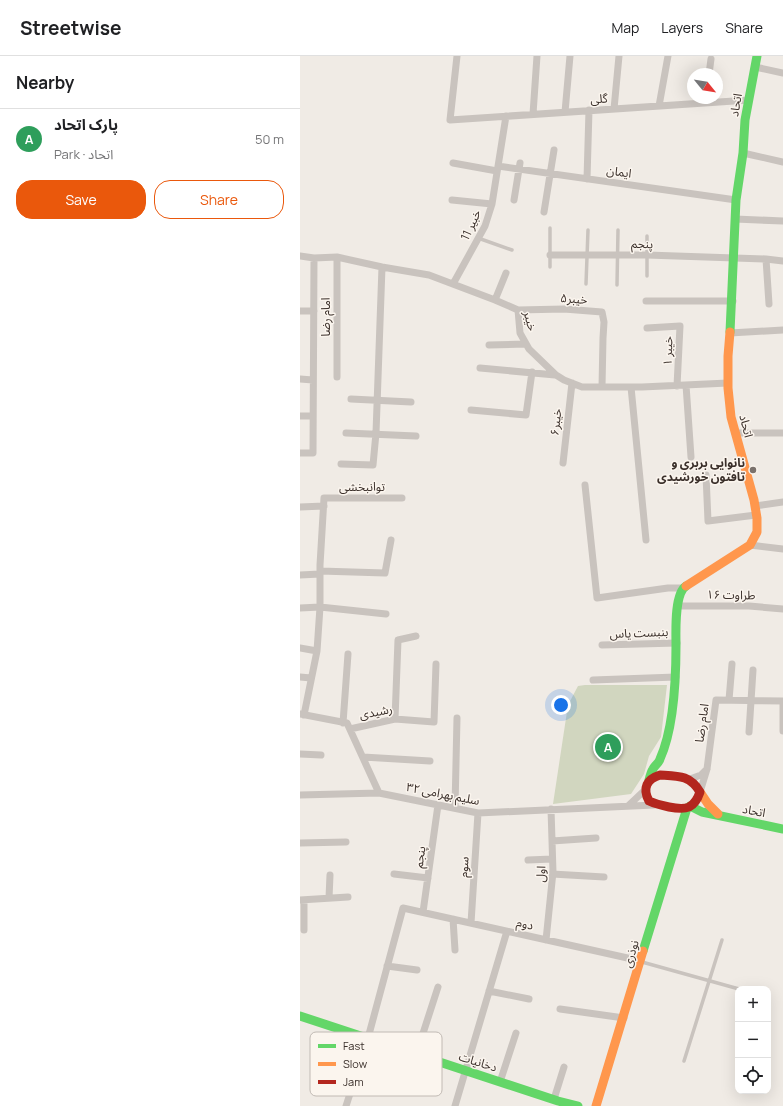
<!DOCTYPE html>
<html lang="en">
<head>
<meta charset="utf-8">
<style>
	:root { --surface:#fff; --page:#f2f2f2; --text:#202124; --muted:#757577; --line:#e0e0e0; --accent:#ea580c }
	body { margin:0; font-family:Manrope,"Noto Sans Arabic",sans-serif; background:var(--page); color:var(--text) }
	.controls { position:absolute; right:12px; bottom:12px; display:grid; overflow:hidden; border-radius:8px; box-shadow:0 4px 16px #0002 }
	.controls button { width:36px; height:36px; display:grid; place-items:center; padding:0; border:0; border-bottom:1px solid var(--line); background:var(--surface); color:var(--text); font:20px sans-serif }
	.compass { position:absolute; left:387px; top:12px; width:36px; height:36px; border-radius:50%; background:var(--surface); box-shadow:0 4px 16px #0002; rotate:120deg }
	.you { position:absolute; left:261px; top:649px; width:14px; height:14px; margin:-10px; border:3px solid #fff; border-radius:50%; background:#1a73e8; box-shadow:0 0 0 6px #1a73e833 }
	.badge { display:grid; place-items:center; width:26px; height:26px; border-radius:50%; background:var(--accent); color:#fff; font-size:13px; font-weight:700 }
	.pin { position:absolute; translate:-50% -50%; border:2px solid #fff; box-shadow:0 1px 4px #0006 }
	.list { margin:0; padding:0; list-style:none }
	h2 { display:flex; justify-content:space-between; align-items:center; height:52px; margin:0; padding:0 16px; font-size:17px }
	h2 small { font-size:13px; font-weight:400; color:var(--muted) }
	.list li { display:grid; grid-template-columns:26px 1fr auto; gap:12px; align-items:center; box-sizing:border-box; height:60px; padding:0 16px; border-top:1px solid var(--line) }
	.list b { display:block; font-size:15px; white-space:nowrap }
	.list p { margin:0; font-size:13px; white-space:nowrap; color:var(--muted) }
	.list em { font-size:13px; font-style:normal; color:var(--muted) }
	.actions { display:flex; gap:8px; padding:12px 16px }
	.actions a { flex:1; padding:9px 0; border:1px solid var(--accent); border-radius:16px; text-align:center; font-size:14px; color:var(--accent) }
	.actions .main { background:var(--accent); color:#fff }
	.icon { flex:none; width:22px; height:22px; fill:none; stroke:currentColor; stroke-width:2; stroke-linecap:round; stroke-linejoin:round }
	.map { position:relative; flex:none; width:483px; height:1050px; overflow:hidden }
	header { display:flex; align-items:center; gap:24px; box-sizing:border-box; height:56px; padding:0 20px; background:var(--surface); border-bottom:1px solid var(--line) }
	header strong { font-size:19px }
	nav { display:flex; gap:22px; margin-inline-start:auto; font-size:14px }
	main { display:flex }
	aside { flex:1; background:var(--surface) }
	.map>svg:first-child { display:block }
	.green { fill:#d1d6bf }
	.lines { fill:none; stroke-linecap:round; stroke-linejoin:round }
	.lane { stroke:#c9c3be; stroke-width:3.5 }
	.street { stroke:#c9c3be; stroke-width:7 }
	.fast { stroke:#63d668; stroke-width:9 }
	.slow { stroke:#ff974d; stroke-width:9 }
	.jam { stroke:#b3261e; stroke-width:9 }
	.poi-dot { fill:#7a716c; stroke:#fbf5ee; stroke-width:1.5 }
	.labels { text-anchor:middle; stroke-width:3; stroke-linejoin:round; paint-order:stroke }
	.street-label { font-size:12px; fill:#3b302b; stroke:#fbf5ee }
	.poi-label { font-size:12px; font-weight:bold; fill:#3b302b; stroke:#fbf5ee; text-anchor:end }
	.key { fill:#fbf5ee; stroke:#c1bab4; stroke-width:1 }
	.key-label { font-size:11px; fill:#3b302b }
</style>
</head>
<body>
<header>
<strong>Streetwise</strong>
<nav><a>Map</a><a>Layers</a><a>Share</a></nav>
</header>
<main>
<aside>
<h2>Nearby<small></small></h2>
<ul class="list">
<li><span class="badge" style="background:#2e9e5b">A</span><div><b>پارک اتحاد</b><p>Park · اتحاد</p></div><em>50 m</em></li>
</ul>
<div class="actions"><a class="main">Save</a><a>Share</a></div>
</aside>
<div class="map">
<svg width="483" height="1050" viewBox="0 0 483 1050">
	<rect width="100%" height="100%" fill="#f0ebe5"/>
	<path class="green" d="M 285,629 L 367,629 L 361,681 L 349,700 L 344,718 L 331,738 L 253,748 L 268,649 L 278,630 Z"/>
	<g class="lines">
		<path class="lane" d="M 178,182 L 212,194
			M 250,211 L 250,172
			M 347,220 L 347,180
			M 286,228 L 288,174
			M 317,229 L 318,174
			M 342,906 L 439,933
			M 384,1005 L 422,884"/>
		<path class="street" d="M 157,0 L 150,64 L 449,44
			M 455,11 L 483,17
			M 409,18 L 411,3
			M 359,50 L 368,0
			M 314,53 L 319,0
			M 265,56 L 270,0
			M 233,58 L 237,0
			M 443,97 L 483,106
			M 153,107 L 197,115
			M 198,110 L 436,144
			M 287,123 L 289,54
			M 152,144 L 192,148
			M 214,144 L 220,107
			M 244,156 L 254,94
			M 435,163 L 483,165
			M 250,199 L 347,199 L 466,203 L 483,205
			M 0,200 L 14,202 L 37,201 L 82,211 L 129,219 L 195,244 L 218,254 L 220,277 L 229,293 L 256,319 L 264,324 L 282,331 L 342,331 L 428,327
			M 37,201 L 37,321
			M 466,203 L 469,248
			M 153,228 L 185,170 L 192,148 L 206,60
			M 195,244 L 206,217
			M 346,245 L 433,245
			M 218,254 L 264,253 L 302,256 L 304,266 L 303,282 L 302,331
			M 0,255 L 14,255
			M 347,272 L 380,270 L 377,330
			M 430,277 L 483,274
			M 189,289 L 226,288
			M 180,312 L 255,319
			M 0,323 L 13,324
			M 386,329 L 391,401
			M 331,331 L 346,484
			M 51,343 L 111,346
			M 171,354 L 226,359 L 232,316
			M 0,360 L 13,360
			M 46,377 L 116,380
			M 435,377 L 483,377
			M 0,397 L 13,397 L 14,202
			M 263,407 L 272,327
			M 41,408 L 73,409 L 76,377 L 82,211
			M 406,419 L 408,465 L 456,459
			M 285,429 L 297,542 L 368,532 L 383,532
			M 455,450 L 483,446
			M 0,451 L 24,450
			M 450,489 L 483,493
			M 20,515 L 85,517 L 91,484
			M 0,519 L 20,518
			M 378,550 L 449,550 L 483,553
			M 0,552 L 20,551 L 86,558
			M 302,589 L 377,587
			M 0,592 L 17,595
			M 0,621 L 11,622
			M 293,624 L 376,621
			M 429,644 L 432,608
			M 0,658 L 47,667 L 79,737 L 178,757 L 354,749
			M 4,659 L 17,595 L 20,551 L 20,509 L 24,442 L 102,442
			M 95,663 L 98,584 L 116,580
			M 43,667 L 48,598
			M 50,673 L 95,663 L 134,666 L 136,608
			M 483,675 L 483,645
			M 449,676 L 453,614
			M 0,698 L 21,699
			M 63,701 L 130,705
			M 390,723 L 401,719 L 407,713
			M 400,736 L 407,713 L 416,644 L 483,645
			M 0,739 L 79,737
			M 328,750 L 346,733
			M 155,752 L 157,662
			M 252,785 L 296,782
			M 0,787 L 46,786
			M 228,804 L 252,803
			M 94,818 L 128,822
			M 252,818 L 304,821
			M 29,842 L 30,819
			M 0,844 L 48,841
			M 4,844 L 4,874
			M 123,856 L 138,749
			M 153,863 L 155,894
			M 171,867 L 178,757
			M 246,884 L 253,816 L 251,753
			M 87,910 L 117,914
			M 189,935 L 229,943
			M 260,953 L 324,962
			M 200,1026 L 216,977
			M 104,1036 L 138,931
			M 254,1043 L 264,1011
			M 46,1050 L 68,982 L 103,852 L 341,905
			M 155,1050 L 207,875"/>
		<path class="fast" d="M 430,276 L 436,144 L 443,97 L 445,64 L 457,0
			M 349,724 C 350,720 351,716 353,713 C 355,709 359,707 360,703 C 374,672 376,622 376,589 C 376,576 374,538 386,530
			M 390,750 L 402,756 L 483,773
			M 343,895 L 387,752
			M 0,960 L 258,1045 L 278,1050"/>
		<path class="slow" d="M 386,530 L 450,489 L 457,476 L 457,462 L 454,444 L 431,361 L 428,332 L 428,300 L 430,276
			M 400,736 L 408,748 L 418,758
			M 296,1050 L 343,895"/>
		<path class="jam" d="M 360,719 C 378,720 390,719 400,736 C 398,742 395,748 389,751 C 380,755 358,749 349,745 C 342,732 347,723 360,719 Z"/>
	</g>
	<circle class="poi-dot" cx="453" cy="414" r="4"/>
	<g class="labels">
		<g class="street-label">
			<text transform="translate(299 43) rotate(-4)" y="4">گلی</text>
			<text transform="translate(436 49) rotate(-80)" y="4">اتحاد</text>
			<text transform="translate(319 116) rotate(8)" y="4">ایمان</text>
			<text transform="translate(171 169) rotate(-66)" y="4">خبیر 11</text>
			<text transform="translate(342 188) rotate(1)" y="4">پنجم</text>
			<text transform="translate(274 243) rotate(4)" y="4">خیبر۵</text>
			<text transform="translate(26 261) rotate(-90)" y="4">امام رضا</text>
			<text transform="translate(230 265) rotate(75)" y="4">خیبر</text>
			<text transform="translate(368 295) rotate(-88)" y="4">خیبر ۱</text>
			<text transform="translate(256 366) rotate(-84)" y="4">خیبر۶</text>
			<text transform="translate(446 370) rotate(76)" y="4">اتحاد</text>
			<text x="62" y="435">توانبخشی</text>
			<text transform="translate(431 539) rotate(1)" y="4">طراوت ۱۶</text>
			<text transform="translate(339 577) rotate(-2)" y="4">بنبست یاس</text>
			<text transform="translate(76 656) rotate(-11)" y="4">رشیدی</text>
			<text transform="translate(402 667) rotate(-82)" y="4">امام رضا</text>
			<text transform="translate(143 738) rotate(11)" y="4">سلیم بهرامی ۳۲</text>
			<text transform="translate(454 755) rotate(11)" y="4">اتحاد</text>
			<text transform="translate(120 801) rotate(-82)" y="4">پنجم</text>
			<text transform="translate(164 811) rotate(-86)" y="4">سوم</text>
			<text transform="translate(241 818) rotate(-87)" y="4">اول</text>
			<text transform="translate(225 868) rotate(13)" y="4">دوم</text>
			<text transform="translate(331 898) rotate(-73)" y="4">نوذری</text>
			<text transform="translate(178 1006) rotate(18)" y="4">دخانیات</text>
		</g>
		<g class="poi-label">
			<text x="445" y="411">نانوایی بربری و<tspan x="445" dy="14">تافتون خورشیدی</tspan></text>
		</g>
	</g>
	<rect x="10" y="976" width="132" height="64" rx="6" class="key"/>
	<rect x="18" y="988" width="18" height="4" fill="#63d668"/>
	<rect x="18" y="1006" width="18" height="4" fill="#ff974d"/>
	<rect x="18" y="1024" width="18" height="4" fill="#b3261e"/>
	<g class="key-label">
		<text x="43" y="994">Fast</text>
		<text x="43" y="1012">Slow</text>
		<text x="43" y="1030">Jam</text>
	</g>
</svg>
<div class="controls">
<button>+</button>
<button>−</button>
<button><svg class="icon" aria-label="locate" viewBox="0 0 24 24"><circle cx="12" cy="12" r="6"/><path d="M12 2v4M12 18v4M2 12h4M18 12h4"/></svg></button>
</div>
<svg class="compass" viewBox="-18 -18 36 36"><path d="M0-13l5 13h-10z" fill="#e53935"/><path d="M0 13l5-13h-10z" fill="#757577"/></svg>
<div class="you"></div>
<div class="pin badge" style="left:308px;top:691px;background:#2e9e5b">A</div>
</div>
</main>
</body>
</html>
